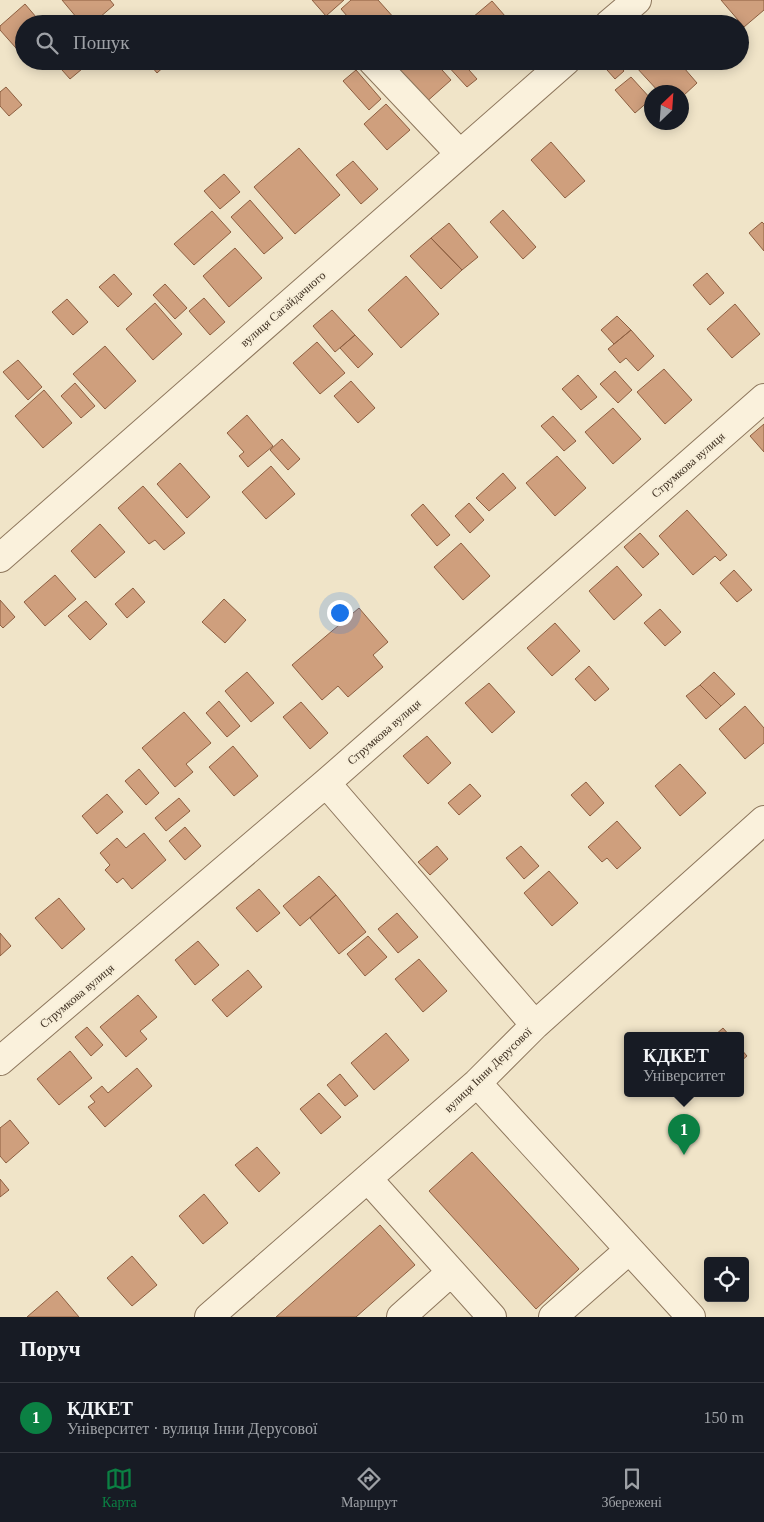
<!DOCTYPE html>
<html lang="uk">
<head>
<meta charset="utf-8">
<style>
	:root { --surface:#171b24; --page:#20242c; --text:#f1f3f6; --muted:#9ea1a6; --line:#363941; --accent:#0b8043 }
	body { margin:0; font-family:Georgia,serif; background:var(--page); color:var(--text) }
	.controls { position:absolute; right:15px; bottom:15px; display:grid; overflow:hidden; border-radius:5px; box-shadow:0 2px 12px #0003 }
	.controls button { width:45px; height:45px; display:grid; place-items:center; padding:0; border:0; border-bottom:1px solid var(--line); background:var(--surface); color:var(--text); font:25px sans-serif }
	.compass { position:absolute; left:644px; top:85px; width:45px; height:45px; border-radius:50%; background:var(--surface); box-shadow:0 2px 12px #0003; rotate:25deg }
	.you { position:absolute; left:339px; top:612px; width:18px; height:18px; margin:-12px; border:4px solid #fff; border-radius:50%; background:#1a73e8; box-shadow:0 0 0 8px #1a73e833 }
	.badge { display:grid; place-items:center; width:32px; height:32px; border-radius:50%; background:var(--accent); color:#fff; font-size:16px; font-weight:700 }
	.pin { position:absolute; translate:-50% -41px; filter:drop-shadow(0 1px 2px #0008) }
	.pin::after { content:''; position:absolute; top:26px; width:18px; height:15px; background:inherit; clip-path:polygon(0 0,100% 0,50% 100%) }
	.popup { position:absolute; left:624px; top:1032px; width:120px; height:65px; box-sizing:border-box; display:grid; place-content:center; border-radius:5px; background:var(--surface); filter:drop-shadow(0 1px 4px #0005); font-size:16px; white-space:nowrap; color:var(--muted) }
	.popup b { font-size:19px; color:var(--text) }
	.popup::after { content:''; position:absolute; left:50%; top:100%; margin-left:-10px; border:10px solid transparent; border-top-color:var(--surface) }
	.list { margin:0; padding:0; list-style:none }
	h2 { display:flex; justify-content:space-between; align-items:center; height:65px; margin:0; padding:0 20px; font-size:21px }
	h2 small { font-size:16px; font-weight:400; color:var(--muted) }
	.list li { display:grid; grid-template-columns:32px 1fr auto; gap:15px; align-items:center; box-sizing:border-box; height:70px; padding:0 20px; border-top:1px solid var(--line) }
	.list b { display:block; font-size:19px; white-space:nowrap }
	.list p { margin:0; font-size:16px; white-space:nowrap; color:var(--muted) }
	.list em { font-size:16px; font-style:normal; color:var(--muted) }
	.icon { flex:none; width:28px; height:28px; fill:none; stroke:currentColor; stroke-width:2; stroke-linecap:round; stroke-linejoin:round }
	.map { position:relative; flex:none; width:764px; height:1317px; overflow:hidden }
	.search { position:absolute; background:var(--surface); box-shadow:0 2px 12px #0003; left:15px; right:15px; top:15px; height:55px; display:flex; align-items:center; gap:12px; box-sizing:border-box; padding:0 18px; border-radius:28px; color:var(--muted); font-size:19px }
	.sheet { height:135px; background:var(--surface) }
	nav { display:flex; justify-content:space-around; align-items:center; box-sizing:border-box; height:70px; border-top:1px solid var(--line); background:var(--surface); font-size:14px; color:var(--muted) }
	nav a { display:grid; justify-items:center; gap:2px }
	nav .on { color:var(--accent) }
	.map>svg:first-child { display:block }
	.building { fill:#cf9f7d; stroke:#8d5f41 }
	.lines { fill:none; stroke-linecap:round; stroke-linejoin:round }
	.minor-casing { stroke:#8d765c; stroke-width:30 }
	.minor { stroke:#faf1dc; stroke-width:28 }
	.labels { text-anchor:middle; stroke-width:4; stroke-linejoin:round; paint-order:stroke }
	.street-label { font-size:12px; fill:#3d2e20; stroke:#f7eed8 }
</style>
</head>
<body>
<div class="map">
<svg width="764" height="1317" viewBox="0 0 764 1317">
	<rect width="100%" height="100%" fill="#f0e4c8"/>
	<path class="building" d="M 62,0 L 110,0 L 114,5 L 92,24 L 82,24 Z
		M 312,0 L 344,0 L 326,16 Z
		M 351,0 L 378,0 L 395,19 L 389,24 L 354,24 L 341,9 Z
		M 721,0 L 764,0 L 764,10 L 744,27 Z
		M 492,1 L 512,24 L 466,24 L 466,23 Z
		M 25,4 L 42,24 L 24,24 L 24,57 L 0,30 L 0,26 Z
		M 54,61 L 75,61 L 82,69 L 70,79 Z
		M 147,61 L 166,61 L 168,63 L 157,73 Z
		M 405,61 L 434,61 L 451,80 L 424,104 L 394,71 Z
		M 450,61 L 461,61 L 477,79 L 467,87 L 446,64 Z
		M 642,61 L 678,61 L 697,83 L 683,96 L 687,101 L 682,106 L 682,92 L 659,92 L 636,67 Z
		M 616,62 L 624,71 L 615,79 L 607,70 Z
		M 356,70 L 381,99 L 369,110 L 343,81 Z
		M 631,77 L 651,99 L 635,113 L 615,90 Z
		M 6,87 L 22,105 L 9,116 L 0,106 L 0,92 Z
		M 386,104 L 410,130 L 387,150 L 364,124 Z
		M 551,142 L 585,181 L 565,198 L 531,160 Z
		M 299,148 L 340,195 L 295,234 L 254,187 Z
		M 353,161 L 378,189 L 361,204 L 336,175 Z
		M 224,174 L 240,192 L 220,209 L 204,191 Z
		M 250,200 L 283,238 L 264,254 L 231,217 Z
		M 503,210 L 536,247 L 523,259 L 490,222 Z
		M 212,211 L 231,232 L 194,265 L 174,244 Z
		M 762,222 L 764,224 L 764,251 L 749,233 Z
		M 449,223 L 478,257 L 462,270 L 431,238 Z
		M 431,238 L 462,270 L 441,289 L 410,256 Z
		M 235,248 L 262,278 L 229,307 L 203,276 Z
		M 707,273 L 724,293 L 710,305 L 693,285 Z
		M 114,274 L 132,294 L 118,307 L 99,287 Z
		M 406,276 L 439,314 L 401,348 L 368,310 Z
		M 165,284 L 187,308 L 175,319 L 153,295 Z
		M 204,298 L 225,322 L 210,335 L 189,311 Z
		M 67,299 L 88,322 L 73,335 L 52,312 Z
		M 155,303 L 182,334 L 153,360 L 126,329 Z
		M 735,304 L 760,334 L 732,358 L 707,329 Z
		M 332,310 L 355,335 L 335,352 L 313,326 Z
		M 617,316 L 631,330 L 614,344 L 601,330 Z
		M 631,330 L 654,356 L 638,371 L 626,358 L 620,363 L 608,349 Z
		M 355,335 L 373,354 L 358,368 L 340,348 Z
		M 317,342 L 345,373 L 320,394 L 293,363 Z
		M 105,346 L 136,381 L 105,409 L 73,374 Z
		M 18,360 L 42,387 L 28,400 L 3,372 Z
		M 664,369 L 692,400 L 665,424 L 637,392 Z
		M 615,371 L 632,390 L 618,403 L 600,384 Z
		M 578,375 L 597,397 L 581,410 L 562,389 Z
		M 351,381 L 375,408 L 358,423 L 334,396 Z
		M 75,383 L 95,406 L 81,418 L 61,396 Z
		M 44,390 L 72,423 L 43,448 L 15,416 Z
		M 613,408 L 641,439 L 613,464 L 585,432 Z
		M 247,415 L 273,446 L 248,467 L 239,456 L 244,452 L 227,433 Z
		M 553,416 L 576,441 L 564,451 L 541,426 Z
		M 764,424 L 764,452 L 750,436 Z
		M 282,439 L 300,459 L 288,470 L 270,450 Z
		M 557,456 L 586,488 L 555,516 L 526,483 Z
		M 180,463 L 210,497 L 187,518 L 157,484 Z
		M 271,466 L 295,494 L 266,519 L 242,492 Z
		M 503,473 L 516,488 L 489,511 L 476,498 Z
		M 143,486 L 185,533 L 164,550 L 155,540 L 149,544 L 118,508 Z
		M 469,503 L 484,520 L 470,533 L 455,516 Z
		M 423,504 L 450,535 L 437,546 L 411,515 Z
		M 687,510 L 727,555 L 720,561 L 715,556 L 693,575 L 659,536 Z
		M 100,524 L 125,552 L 95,578 L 71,551 Z
		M 640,533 L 659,554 L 643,568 L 624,547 Z
		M 461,543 L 490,576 L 463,600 L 434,567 Z
		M 617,566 L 642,595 L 614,620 L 589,591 Z
		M 734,570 L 752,590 L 737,602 L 720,583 Z
		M 55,575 L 76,599 L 45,626 L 24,602 Z
		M 133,588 L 145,602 L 127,618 L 115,604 Z
		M 224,599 L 246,620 L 225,643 L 202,622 Z
		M 0,600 L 15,617 L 3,628 L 0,625 Z
		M 86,601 L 107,624 L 90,640 L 68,616 Z
		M 359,608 L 388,642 L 373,655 L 383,667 L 348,697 L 338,686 L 322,700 L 292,665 Z
		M 660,609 L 681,632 L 665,646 L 644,623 Z
		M 555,623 L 580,651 L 552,676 L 527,648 Z
		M 589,666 L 609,689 L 595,701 L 575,679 Z
		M 247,672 L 274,703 L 251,722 L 225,691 Z
		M 714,672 L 735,694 L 721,706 L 700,685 Z
		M 489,683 L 515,712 L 492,733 L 465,703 Z
		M 700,685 L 721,706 L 706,719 L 686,696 Z
		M 219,701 L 240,726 L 227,737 L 206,713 Z
		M 301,702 L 328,733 L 310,749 L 283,717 Z
		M 745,706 L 764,728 L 764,743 L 745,759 L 719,729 Z
		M 184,712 L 211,743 L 186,764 L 193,772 L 175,787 L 142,748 Z
		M 427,736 L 451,763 L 428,784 L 403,756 Z
		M 233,746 L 258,776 L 234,796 L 209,767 Z
		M 680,764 L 706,793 L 680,816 L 655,786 Z
		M 139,769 L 159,793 L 146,805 L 125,781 Z
		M 586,782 L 604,803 L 590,816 L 571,795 Z
		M 470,784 L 481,796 L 459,815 L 448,803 Z
		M 107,794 L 123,812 L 97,834 L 82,816 Z
		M 179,798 L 190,811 L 166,831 L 155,818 Z
		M 617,821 L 641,848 L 617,869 L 607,858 L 602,862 L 588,847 Z
		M 185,827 L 201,846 L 185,860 L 169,841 Z
		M 144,833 L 166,860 L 132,889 L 123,878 L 117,883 L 105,870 L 110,865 L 100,853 L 117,838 L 126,848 Z
		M 437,846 L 448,859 L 430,875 L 418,862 Z
		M 521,846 L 539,866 L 524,879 L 506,858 Z
		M 549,871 L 578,903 L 552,926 L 524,893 Z
		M 319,876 L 336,895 L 300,926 L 283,906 Z
		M 259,889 L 280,913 L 257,932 L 236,908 Z
		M 336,895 L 366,932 L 339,954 L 310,918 Z
		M 59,898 L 85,929 L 62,949 L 35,918 Z
		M 397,913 L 418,937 L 398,953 L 378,929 Z
		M 0,933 L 11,946 L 0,956 Z
		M 368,936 L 387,957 L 365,976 L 347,954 Z
		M 198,941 L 219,965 L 195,985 L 175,960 Z
		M 419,959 L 447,991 L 423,1012 L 395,979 Z
		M 248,970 L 262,987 L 227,1017 L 212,1000 Z
		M 138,995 L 157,1017 L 140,1031 L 147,1039 L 126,1057 L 100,1027 Z
		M 87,1027 L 103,1045 L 91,1056 L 75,1037 Z
		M 723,1028 L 730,1036 L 714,1036 Z
		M 386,1033 L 409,1060 L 374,1090 L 351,1063 Z
		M 740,1048 L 747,1056 L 740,1062 Z
		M 70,1051 L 92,1078 L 59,1105 L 37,1079 Z
		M 137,1068 L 152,1086 L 105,1127 L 88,1107 L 95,1102 L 90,1096 L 102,1086 L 108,1093 Z
		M 340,1074 L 358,1096 L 345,1106 L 327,1085 Z
		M 319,1093 L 341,1117 L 321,1134 L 300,1109 Z
		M 10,1120 L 29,1143 L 6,1163 L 0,1156 L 0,1128 Z
		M 257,1147 L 280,1173 L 259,1192 L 235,1165 Z
		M 472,1152 L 579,1269 L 536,1309 L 429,1191 Z
		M 0,1179 L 9,1190 L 0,1197 Z
		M 204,1194 L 228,1223 L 203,1244 L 179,1216 Z
		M 380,1225 L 415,1265 L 356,1317 L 276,1317 Z
		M 132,1256 L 157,1285 L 132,1306 L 107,1278 Z
		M 57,1291 L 79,1317 L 27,1317 Z"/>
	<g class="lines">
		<g class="minor-casing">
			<path id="minor" d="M 609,24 L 637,0
				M 372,61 L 460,154
				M 0,558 L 566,61
				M 326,783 L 535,1025
				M 0,1061 L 326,783 L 764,398
				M 477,1083 L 691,1317
				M 368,1179 L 492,1317
				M 209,1317 L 477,1083 L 535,1025 L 764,820
				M 401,1317 L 451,1272
				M 553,1317 L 629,1250"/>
		</g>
		<use href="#minor" class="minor"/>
	</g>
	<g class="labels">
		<g class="street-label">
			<text transform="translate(283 309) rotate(-41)" y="4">вулиця Сагайдачного</text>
			<text transform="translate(688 465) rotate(-41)" y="4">Струмкова вулиця</text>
			<text transform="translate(384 732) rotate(-41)" y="4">Струмкова вулиця</text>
			<text transform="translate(77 996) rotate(-40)" y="4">Струмкова вулиця</text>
			<text transform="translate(488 1070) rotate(-44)" y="4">вулиця Інни Дерусової</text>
		</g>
	</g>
</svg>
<div class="controls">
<button><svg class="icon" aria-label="locate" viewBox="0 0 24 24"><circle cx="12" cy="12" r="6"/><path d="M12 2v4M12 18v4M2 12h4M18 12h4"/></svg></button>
</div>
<svg class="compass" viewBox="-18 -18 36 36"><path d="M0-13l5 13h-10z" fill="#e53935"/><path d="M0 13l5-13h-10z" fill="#9ea1a6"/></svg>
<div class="you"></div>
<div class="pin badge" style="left:684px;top:1155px">1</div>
<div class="popup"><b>КДКЕТ</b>Університет</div>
<div class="search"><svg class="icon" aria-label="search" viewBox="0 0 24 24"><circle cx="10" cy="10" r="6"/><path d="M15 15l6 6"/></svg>Пошук</div>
</div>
<section class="sheet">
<h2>Поруч<small></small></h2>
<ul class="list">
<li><span class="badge">1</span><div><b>КДКЕТ</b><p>Університет · вулиця Інни Дерусової</p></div><em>150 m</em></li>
</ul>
</section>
<nav>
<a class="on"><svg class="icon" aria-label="map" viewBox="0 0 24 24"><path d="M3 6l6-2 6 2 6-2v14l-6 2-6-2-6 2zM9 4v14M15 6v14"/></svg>Карта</a>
<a><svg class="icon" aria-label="directions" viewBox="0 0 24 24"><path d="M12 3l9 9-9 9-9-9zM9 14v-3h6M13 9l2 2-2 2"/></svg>Маршрут</a>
<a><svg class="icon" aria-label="saved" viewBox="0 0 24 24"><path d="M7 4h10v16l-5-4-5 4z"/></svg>Збережені</a>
</nav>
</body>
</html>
